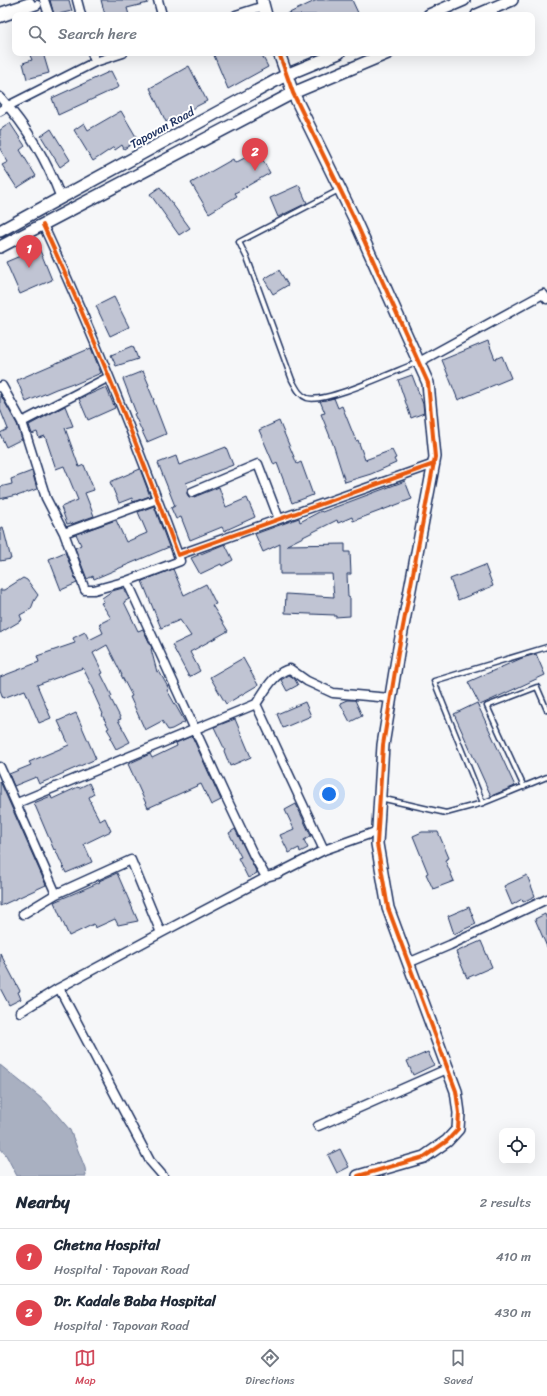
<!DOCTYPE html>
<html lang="en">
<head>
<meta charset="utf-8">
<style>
	:root { --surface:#fff; --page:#f6f6f7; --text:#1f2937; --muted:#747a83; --line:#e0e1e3; --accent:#d1495b }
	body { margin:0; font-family:Sriracha,sans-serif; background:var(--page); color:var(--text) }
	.controls { position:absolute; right:12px; bottom:12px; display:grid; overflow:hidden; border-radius:8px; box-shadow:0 4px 16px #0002 }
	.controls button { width:36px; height:36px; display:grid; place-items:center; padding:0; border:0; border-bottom:1px solid var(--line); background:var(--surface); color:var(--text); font:20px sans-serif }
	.you { position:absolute; left:329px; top:794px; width:14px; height:14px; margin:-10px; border:3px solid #fff; border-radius:50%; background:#1a73e8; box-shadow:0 0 0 6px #1a73e833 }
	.badge { display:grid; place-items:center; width:26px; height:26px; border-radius:50%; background:var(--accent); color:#fff; font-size:13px; font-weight:700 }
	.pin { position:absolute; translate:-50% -33px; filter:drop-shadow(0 1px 2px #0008) }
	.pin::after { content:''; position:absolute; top:21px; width:14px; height:12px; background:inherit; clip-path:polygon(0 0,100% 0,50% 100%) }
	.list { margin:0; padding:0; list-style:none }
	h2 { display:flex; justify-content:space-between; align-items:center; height:52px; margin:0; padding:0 16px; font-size:17px }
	h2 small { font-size:13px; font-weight:400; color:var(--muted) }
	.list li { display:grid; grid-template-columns:26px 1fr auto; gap:12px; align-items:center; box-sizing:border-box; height:56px; padding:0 16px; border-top:1px solid var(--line) }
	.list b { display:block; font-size:15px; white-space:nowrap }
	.list p { margin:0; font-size:13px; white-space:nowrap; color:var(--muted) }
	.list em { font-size:13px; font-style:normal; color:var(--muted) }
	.icon { flex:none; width:22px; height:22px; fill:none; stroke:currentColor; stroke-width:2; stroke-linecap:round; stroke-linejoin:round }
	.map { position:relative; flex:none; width:547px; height:1176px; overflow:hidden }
	.search { position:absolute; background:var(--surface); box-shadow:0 4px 16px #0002; left:12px; right:12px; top:12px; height:44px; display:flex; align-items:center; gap:10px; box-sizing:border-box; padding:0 14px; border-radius:8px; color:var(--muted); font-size:15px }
	.sheet { height:164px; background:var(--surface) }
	nav { display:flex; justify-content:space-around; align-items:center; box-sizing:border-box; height:56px; border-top:1px solid var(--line); background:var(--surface); font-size:11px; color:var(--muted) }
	nav a { display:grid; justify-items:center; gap:2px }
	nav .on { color:var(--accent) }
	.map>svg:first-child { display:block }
	.water { fill:#a9b0c1; stroke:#707c99 }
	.building { fill:#c0c4d3; stroke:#1b2f5e }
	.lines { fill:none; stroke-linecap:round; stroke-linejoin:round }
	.lane-casing { stroke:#1b2f5e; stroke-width:7 }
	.street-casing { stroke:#1b2f5e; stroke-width:11 }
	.secondary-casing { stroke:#1b2f5e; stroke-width:14 }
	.lane { stroke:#fff; stroke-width:4 }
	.street { stroke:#fff; stroke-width:8 }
	.secondary { stroke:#fff; stroke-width:11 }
	.cycleway-casing { stroke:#fff; stroke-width:6 }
	.cycleway { stroke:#e8590c; stroke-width:4 }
	.labels { text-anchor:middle; stroke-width:4; stroke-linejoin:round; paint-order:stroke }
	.street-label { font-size:12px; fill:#1b2f5e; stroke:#fff }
</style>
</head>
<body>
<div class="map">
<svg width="547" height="1176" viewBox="0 0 547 1176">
	<rect width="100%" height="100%" fill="#f6f7f9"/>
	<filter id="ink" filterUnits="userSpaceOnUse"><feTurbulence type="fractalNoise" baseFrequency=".025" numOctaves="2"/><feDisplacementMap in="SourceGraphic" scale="8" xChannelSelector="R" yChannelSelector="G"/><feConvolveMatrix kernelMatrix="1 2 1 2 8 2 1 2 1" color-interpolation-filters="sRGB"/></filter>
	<g filter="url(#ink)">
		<path class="water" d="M 0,1065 L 46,1102 L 70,1130 L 85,1168 L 86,1176 L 17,1176 L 6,1155 L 0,1148 Z"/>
		<path class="building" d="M 50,0 L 69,0 L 72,11 L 54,15 Z
			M 101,0 L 147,0 L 148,3 L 127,8 L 129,15 L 105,15 Z
			M 317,0 L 352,0 L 359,15 L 285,15 Z
			M 29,53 L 43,53 L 49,73 L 27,79 L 23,63 L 32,60 Z
			M 213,53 L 261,53 L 268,67 L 228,89 Z
			M 189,66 L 207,101 L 166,122 L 150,88 Z
			M 111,71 L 119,87 L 58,115 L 52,98 Z
			M 121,111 L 138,140 L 124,149 L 122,145 L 115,150 L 114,147 L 93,161 L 74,130 L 84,123 L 88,130 Z
			M 10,123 L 25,146 L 20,150 L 36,176 L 17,188 L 2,165 L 8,162 L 0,149 L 0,130 Z
			M 51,129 L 70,160 L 60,167 L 41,136 Z
			M 258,151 L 270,173 L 235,193 L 237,196 L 209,213 L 191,183 L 233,159 L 235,163 Z
			M 299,185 L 307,203 L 278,217 L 270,198 Z
			M 160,187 L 190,228 L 179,235 L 150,194 Z
			M 39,248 L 52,280 L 20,294 L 6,262 Z
			M 279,270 L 288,285 L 273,294 L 264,279 Z
			M 114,297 L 129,327 L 110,336 L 96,306 Z
			M 488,341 L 495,359 L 502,356 L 511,378 L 458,400 L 442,360 Z
			M 133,346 L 138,359 L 116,366 L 111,355 Z
			M 91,348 L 101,373 L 73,385 L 73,383 L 56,389 L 26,402 L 17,380 Z
			M 143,371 L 149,385 L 148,386 L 154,400 L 153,400 L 166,434 L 147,442 L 134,414 L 136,413 L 123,379 Z
			M 412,375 L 423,404 L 424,413 L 411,418 L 398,380 Z
			M 106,387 L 115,408 L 88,420 L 79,399 Z
			M 0,394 L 17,424 L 22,439 L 6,447 L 0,434 L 0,433 L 8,429 L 0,409 Z
			M 334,398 L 338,408 L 342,406 L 356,441 L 358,440 L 365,460 L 392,450 L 396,458 L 394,459 L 396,463 L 371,474 L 345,482 L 333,444 L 321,414 L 325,413 L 320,401 Z
			M 65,406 L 73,426 L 65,428 L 79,467 L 84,465 L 94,490 L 85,493 L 94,516 L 72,524 L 71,523 L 67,524 L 61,507 L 78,500 L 64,466 L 56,469 L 45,436 L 39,438 L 37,432 L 32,434 L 29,425 Z
			M 279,421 L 297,464 L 301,462 L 313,495 L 292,503 L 277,463 L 274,465 L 259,430 Z
			M 226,447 L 233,465 L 186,483 L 188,488 L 187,494 L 189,497 L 194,497 L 219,487 L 226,507 L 247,498 L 255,517 L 224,531 L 222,527 L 190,540 L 181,517 L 176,519 L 171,508 L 175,506 L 158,463 L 176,456 L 179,465 Z
			M 140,469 L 150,496 L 133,502 L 132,498 L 119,503 L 110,482 Z
			M 32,471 L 37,489 L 17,496 L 16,495 L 0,499 L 0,487 L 12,484 L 11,479 Z
			M 405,481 L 412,499 L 353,521 L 352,517 L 338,523 L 337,520 L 287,545 L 345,544 L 345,552 L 350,552 L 351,574 L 347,574 L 348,597 L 350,598 L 350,616 L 335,617 L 335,615 L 285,613 L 286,594 L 334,597 L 332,574 L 280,574 L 280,544 L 263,552 L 255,534 L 299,518 L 300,522 L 321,511 L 322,512 Z
			M 154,506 L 169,547 L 94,579 L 93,576 L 87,579 L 75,548 L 81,545 L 76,534 L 116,520 L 126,542 L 147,533 L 138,512 Z
			M 3,527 L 11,559 L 0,561 L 0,528 Z
			M 225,544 L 233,560 L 222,566 L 221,564 L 200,574 L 191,558 Z
			M 65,552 L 77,583 L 61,590 L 49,559 Z
			M 485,565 L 493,586 L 458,600 L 450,579 Z
			M 173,569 L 184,595 L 206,584 L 216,604 L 212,605 L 228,631 L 190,652 L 200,671 L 189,677 L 172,645 L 191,636 L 180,620 L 161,628 L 142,581 Z
			M 23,578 L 27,580 L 38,595 L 34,601 L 31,609 L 20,615 L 22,620 L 0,633 L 0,590 L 4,590 Z
			M 123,588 L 129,599 L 124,602 L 138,631 L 143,629 L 152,648 L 151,649 L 157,672 L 159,671 L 169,689 L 167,690 L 185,722 L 172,729 L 168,730 L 162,721 L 145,730 L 130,697 L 132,696 L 121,675 L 122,675 L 107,645 L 93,653 L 103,673 L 101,674 L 112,696 L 110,697 L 121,719 L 118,720 L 130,742 L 116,749 L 110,738 L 112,737 L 107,729 L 109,728 L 102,715 L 103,714 L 93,692 L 95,692 L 83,668 L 37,685 L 51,718 L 39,723 L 25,690 L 3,698 L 0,690 L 0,677 L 39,662 L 37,656 L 75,643 L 73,638 L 85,632 L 89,640 L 103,633 L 99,624 L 111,618 L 101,603 L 104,602 L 102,598 L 112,591 Z
			M 536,654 L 545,675 L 480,705 L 468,682 L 522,658 Z
			M 243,658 L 258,685 L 226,704 L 210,677 Z
			M 289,675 L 294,678 L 298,685 L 287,691 L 281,680 Z
			M 347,700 L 355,700 L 362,716 L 350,722 L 340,703 Z
			M 305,702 L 311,716 L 283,728 L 277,714 Z
			M 477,703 L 515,786 L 491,796 L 454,714 Z
			M 76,713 L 96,759 L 39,784 L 36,777 L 14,786 L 9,774 L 31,765 L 29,762 L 69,745 L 58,721 Z
			M 235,719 L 251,757 L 230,766 L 224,751 L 225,750 L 214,727 Z
			M 192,736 L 221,800 L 211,805 L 201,784 L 148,808 L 128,764 L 150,754 L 152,758 L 177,746 L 176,743 Z
			M 0,781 L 46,885 L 0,906 Z
			M 89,783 L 94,794 L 89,797 L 91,802 L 90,802 L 100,821 L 105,818 L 111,831 L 84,844 L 92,862 L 66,873 L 55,849 L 54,850 L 34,803 L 51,796 L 52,799 L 78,787 L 79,788 Z
			M 296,804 L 311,836 L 304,840 L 308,848 L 300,852 L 299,848 L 289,853 L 280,835 L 294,829 L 285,810 Z
			M 235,829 L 257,873 L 248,878 L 238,858 L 241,857 L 229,833 Z
			M 422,832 L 438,832 L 449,858 L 445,860 L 454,881 L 433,889 L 426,874 L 428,873 L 413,836 Z
			M 117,873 L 138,921 L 118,925 L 115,919 L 95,928 L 94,924 L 69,936 L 54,902 L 100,882 L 99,881 Z
			M 527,875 L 535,896 L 523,902 L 522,899 L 512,905 L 504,886 Z
			M 469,907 L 476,924 L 454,934 L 448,916 Z
			M 545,914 L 547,920 L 547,947 L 535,919 Z
			M 481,941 L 492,967 L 467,978 L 456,952 Z
			M 0,953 L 20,991 L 18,992 L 21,999 L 9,1005 L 0,988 Z
			M 428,1052 L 434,1065 L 413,1075 L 407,1061 Z
			M 340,1149 L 349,1167 L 337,1173 L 328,1155 Z"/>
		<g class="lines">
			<g class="lane-casing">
				<path id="lane" d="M 339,190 L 239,242 L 248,260 L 292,380 C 296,387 299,395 307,398 C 326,404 397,370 419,362
					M 524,787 L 487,706 L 537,687 L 547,710
					M 380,798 L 446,813 L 483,803 L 547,777
					M 483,803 L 434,681 L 547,647"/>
			</g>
			<g class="street-casing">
				<path id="street" d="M 44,0 L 49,15
					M 77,0 L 81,15
					M 158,0 L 162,15
					M 0,12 L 30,2
					M 236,15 L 264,6
					M 0,18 L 37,5
					M 92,53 L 95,62 L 123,53
					M 0,97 C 28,128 46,159 61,198
					M 0,111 L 8,106 L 95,62
					M 43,225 C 93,333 137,443 178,555 L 434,464
					M 419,362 L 543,294 L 547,299
					M 0,387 L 2,386 L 22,422 L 46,498 L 64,533 L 85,590 L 94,590 L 127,581
					M 22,422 L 109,377
					M 192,492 L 258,464 L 279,519
					M 64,533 L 157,499
					M 178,555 L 180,561 L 127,581 L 224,793 L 254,856 L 266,877 L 277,874 L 324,850 L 378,831
					M 256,704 C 265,691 274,672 290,669 L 307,681 L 333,693 L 390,698
					M 0,767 L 56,894
					M 17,803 L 256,704 L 324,850
					M 23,914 L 56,894 L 131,860 L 161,933 L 267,877
					M 408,963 L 450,945 L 547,899
					M 59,988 L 150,1161 L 163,1176
					M 20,1012 L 59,988 L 161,933
					M 318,1126 L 447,1069"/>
			</g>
			<g class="secondary-casing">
				<path id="secondary" d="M 262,0 L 266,15
					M 429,15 L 464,0
					M 477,15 L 512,0
					M 279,53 L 293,93 L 354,218 L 428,383 L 435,457 L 398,653 L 383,745 L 377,844 L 388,908 L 456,1091 L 459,1113 L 458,1129 L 447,1141 L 424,1157 L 358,1176
					M 0,231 L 286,75 L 339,53
					M 0,247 L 293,93 L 388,53"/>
			</g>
			<use href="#lane" class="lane"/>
			<use href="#street" class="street"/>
			<use href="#secondary" class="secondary"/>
			<g class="cycleway-casing">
				<path id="cycleway" d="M 279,53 L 293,93 L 354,218 L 428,383 L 435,457 L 398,653 L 383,745 L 377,844 L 388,908 L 456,1091 L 459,1113 L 458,1129 L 447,1141 L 424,1157 L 358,1176
					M 43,225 C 93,333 137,443 178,555 L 434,464"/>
			</g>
			<use href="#cycleway" class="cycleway"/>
		</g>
	</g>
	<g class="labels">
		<g class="street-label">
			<text transform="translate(162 128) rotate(-29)" y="4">Tapovan Road</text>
		</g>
	</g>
</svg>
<div class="controls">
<button><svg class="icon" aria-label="locate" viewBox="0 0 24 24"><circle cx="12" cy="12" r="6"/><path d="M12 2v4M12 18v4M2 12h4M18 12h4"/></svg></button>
</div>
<div class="you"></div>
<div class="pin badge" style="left:29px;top:268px;background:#e0444e">1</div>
<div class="pin badge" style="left:255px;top:171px;background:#e0444e">2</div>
<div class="search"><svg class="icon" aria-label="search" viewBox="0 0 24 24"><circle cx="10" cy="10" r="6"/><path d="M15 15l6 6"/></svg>Search here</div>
</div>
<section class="sheet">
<h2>Nearby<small>2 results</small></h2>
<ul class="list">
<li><span class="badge" style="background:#e0444e">1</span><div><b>Chetna Hospital</b><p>Hospital · Tapovan Road</p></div><em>410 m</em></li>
<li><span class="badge" style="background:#e0444e">2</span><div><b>Dr. Kadale Baba Hospital</b><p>Hospital · Tapovan Road</p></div><em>430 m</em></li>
</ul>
</section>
<nav>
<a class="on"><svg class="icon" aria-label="map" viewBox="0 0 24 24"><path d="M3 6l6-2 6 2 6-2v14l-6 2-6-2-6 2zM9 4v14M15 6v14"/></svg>Map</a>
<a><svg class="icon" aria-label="directions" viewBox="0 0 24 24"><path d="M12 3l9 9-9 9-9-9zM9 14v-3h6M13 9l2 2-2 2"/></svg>Directions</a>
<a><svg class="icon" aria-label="saved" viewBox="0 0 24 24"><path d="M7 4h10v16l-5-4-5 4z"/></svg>Saved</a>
</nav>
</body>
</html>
